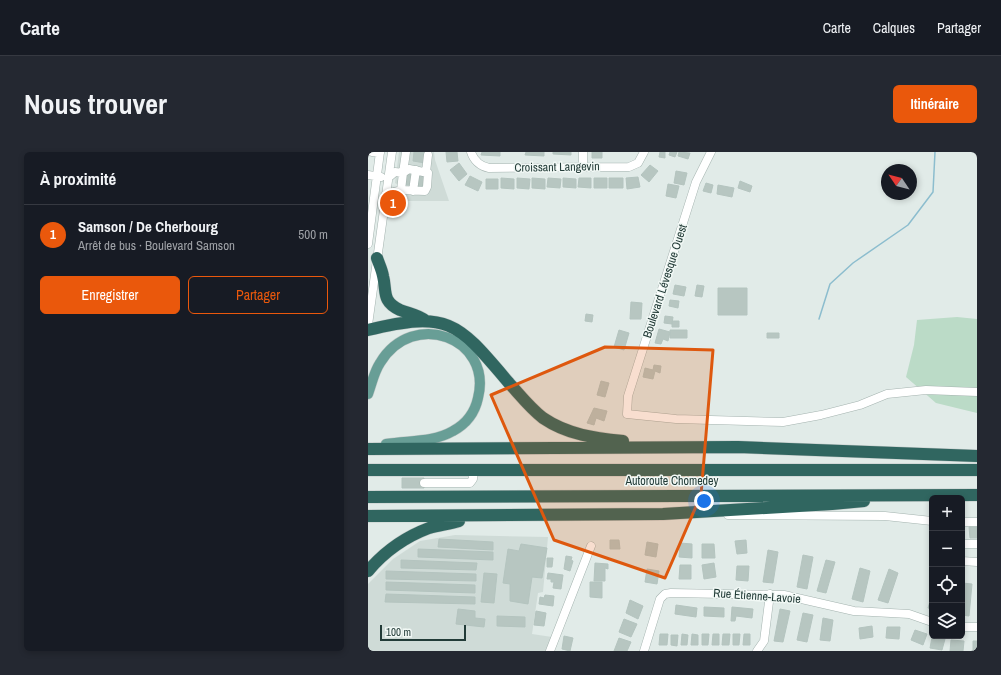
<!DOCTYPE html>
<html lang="fr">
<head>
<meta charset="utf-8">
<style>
	:root { --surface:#171b24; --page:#242831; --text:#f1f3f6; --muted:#9ea1a6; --line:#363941; --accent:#ea580c }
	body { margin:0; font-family:"Archivo Narrow",sans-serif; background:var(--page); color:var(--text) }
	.controls { position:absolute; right:12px; bottom:12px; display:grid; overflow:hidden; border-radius:6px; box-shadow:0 2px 6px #0003 }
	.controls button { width:36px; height:36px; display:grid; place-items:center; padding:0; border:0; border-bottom:1px solid var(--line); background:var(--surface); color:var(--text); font:20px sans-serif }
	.compass { position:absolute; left:513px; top:12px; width:36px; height:36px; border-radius:50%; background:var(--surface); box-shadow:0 2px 6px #0003; rotate:305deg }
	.scale { position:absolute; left:12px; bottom:10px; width:86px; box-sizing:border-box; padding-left:4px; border:2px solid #223b37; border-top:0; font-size:11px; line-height:14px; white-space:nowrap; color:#223b37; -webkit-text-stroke:3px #f1f8f5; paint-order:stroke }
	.you { position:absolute; left:336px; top:349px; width:14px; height:14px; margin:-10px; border:3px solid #fff; border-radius:50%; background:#1a73e8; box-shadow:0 0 0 6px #1a73e833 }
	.badge { display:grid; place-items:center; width:26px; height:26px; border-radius:50%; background:var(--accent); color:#fff; font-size:13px; font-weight:700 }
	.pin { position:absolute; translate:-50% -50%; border:2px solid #fff; box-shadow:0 1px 4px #0006 }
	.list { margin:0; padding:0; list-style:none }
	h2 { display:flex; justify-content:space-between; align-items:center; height:52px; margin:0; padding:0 16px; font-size:17px }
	h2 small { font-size:13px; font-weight:400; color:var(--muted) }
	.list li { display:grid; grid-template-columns:26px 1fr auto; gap:12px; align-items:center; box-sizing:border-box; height:60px; padding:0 16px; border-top:1px solid var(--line) }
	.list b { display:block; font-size:15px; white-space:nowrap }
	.list p { margin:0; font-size:13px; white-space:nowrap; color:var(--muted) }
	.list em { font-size:13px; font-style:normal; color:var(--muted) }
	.actions { display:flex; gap:8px; padding:12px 16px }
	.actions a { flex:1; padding:9px 0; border:1px solid var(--accent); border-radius:6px; text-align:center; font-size:14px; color:var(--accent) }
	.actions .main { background:var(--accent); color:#fff }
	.icon { flex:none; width:22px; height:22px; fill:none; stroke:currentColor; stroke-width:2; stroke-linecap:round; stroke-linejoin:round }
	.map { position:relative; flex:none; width:609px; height:499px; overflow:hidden; border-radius:6px }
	header { display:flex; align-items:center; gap:24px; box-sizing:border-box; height:56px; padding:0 20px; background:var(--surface); border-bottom:1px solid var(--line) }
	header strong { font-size:19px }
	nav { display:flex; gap:22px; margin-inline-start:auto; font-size:14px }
	.intro { display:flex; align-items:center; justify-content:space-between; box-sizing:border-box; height:96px; padding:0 24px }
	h1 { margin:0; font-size:28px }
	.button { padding:10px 18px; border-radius:6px; background:var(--accent); color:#fff; font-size:14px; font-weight:700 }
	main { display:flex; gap:24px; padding:0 24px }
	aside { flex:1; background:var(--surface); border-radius:6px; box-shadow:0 2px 6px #0003 }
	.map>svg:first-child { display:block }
	.built { fill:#cfdbd7 }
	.green { fill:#bbdbc7 }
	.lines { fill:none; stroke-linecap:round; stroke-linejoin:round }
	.stream { stroke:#8cbdce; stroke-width:1.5 }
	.building { fill:#b7c6c1; stroke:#b4c4bf }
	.minor-casing { stroke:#a4b3af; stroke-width:9 }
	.major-casing { stroke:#c1c8c7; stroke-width:11 }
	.highway-casing { stroke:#c1c8c7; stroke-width:13 }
	.minor { stroke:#fff; stroke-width:8 }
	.major { stroke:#689e96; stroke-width:10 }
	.highway { stroke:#306660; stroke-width:12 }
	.marked { fill:#de580e; fill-opacity:0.2; stroke:#de580e; stroke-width:3; stroke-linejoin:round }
	.labels { text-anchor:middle; stroke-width:3; stroke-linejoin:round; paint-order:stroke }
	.street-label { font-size:12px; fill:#223b37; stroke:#f1f8f5 }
</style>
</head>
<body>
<header>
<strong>Carte</strong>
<nav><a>Carte</a><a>Calques</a><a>Partager</a></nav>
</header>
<div class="intro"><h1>Nous trouver</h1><a class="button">Itinéraire</a></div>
<main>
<aside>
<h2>À proximité<small></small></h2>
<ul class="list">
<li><span class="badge">1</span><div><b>Samson / De Cherbourg</b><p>Arrêt de bus · Boulevard Samson</p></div><em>500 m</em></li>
</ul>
<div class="actions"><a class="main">Enregistrer</a><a>Partager</a></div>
</aside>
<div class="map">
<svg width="609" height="499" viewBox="0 0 609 499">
	<rect width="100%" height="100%" fill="#e1ebe8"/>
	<path class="built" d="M 31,0 L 66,0 L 67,8 L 81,49 L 31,49 L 30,45 L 30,33 L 27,31 Z
		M 87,383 L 180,385 L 175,440 L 170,441 L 164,482 L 184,485 L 178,499 L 0,499 L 0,432 L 25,407 L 52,389 Z"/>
	<path class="green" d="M 589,165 L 609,167 L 609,261 L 568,251 L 538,225 L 546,193 L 549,168 Z"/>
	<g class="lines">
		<path class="stream" d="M 451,167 L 462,132 L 485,111 L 540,73 L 565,40 L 567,0"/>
	</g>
	<path class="building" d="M 46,0 L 59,0 L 57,11 L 45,9 Z
		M 78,0 L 89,0 L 90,9 L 79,10 Z
		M 114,0 L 132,0 L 132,4 L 113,3 Z
		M 158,0 L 176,0 L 176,4 L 157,3 Z
		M 185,0 L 203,0 L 203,3 L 185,2 Z
		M 224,0 L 234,0 L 234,6 L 224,6 Z
		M 292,0 L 297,0 L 297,6 L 291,5 Z
		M 302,0 L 309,0 L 307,5 L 301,3 Z
		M 311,0 L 322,1 L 320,7 L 310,4 Z
		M 91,11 L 99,22 L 91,29 L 82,18 Z
		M 282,13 L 290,19 L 281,30 L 273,23 Z
		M 308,19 L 319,21 L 316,33 L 306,31 Z
		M 36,22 L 57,24 L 55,35 L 34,32 Z
		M 102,24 L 114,30 L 110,39 L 97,33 Z
		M 270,25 L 272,35 L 259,37 L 258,26 Z
		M 133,26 L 146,27 L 146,37 L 133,36 Z
		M 149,26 L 162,27 L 161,37 L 149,36 Z
		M 164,26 L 177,27 L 177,37 L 164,36 Z
		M 180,26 L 193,27 L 192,36 L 179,35 Z
		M 195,26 L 208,27 L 208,36 L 195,35 Z
		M 211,26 L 223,26 L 223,36 L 210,35 Z
		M 226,26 L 239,26 L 239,36 L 226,36 Z
		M 241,26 L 255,26 L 255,36 L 241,36 Z
		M 118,27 L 130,27 L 130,37 L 118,37 Z
		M 372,29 L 384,34 L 382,40 L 370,36 Z
		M 338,31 L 345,33 L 343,41 L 335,39 Z
		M 300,32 L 311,34 L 308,46 L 298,44 Z
		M 350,33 L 366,36 L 364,45 L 349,42 Z
		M 307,133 L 318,135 L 316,144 L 305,142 Z
		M 329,133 L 336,134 L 334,145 L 327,144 Z
		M 350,136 L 379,136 L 379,163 L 350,163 Z
		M 302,148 L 311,149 L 310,156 L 301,154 Z
		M 263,150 L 274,151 L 273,167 L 262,167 Z
		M 218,162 L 225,163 L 224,170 L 217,169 Z
		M 297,164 L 305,165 L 304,172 L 296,171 Z
		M 304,169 L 311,169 L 311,175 L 304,175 Z
		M 291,177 L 302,180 L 300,189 L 295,187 L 293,192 L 287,191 Z
		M 251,178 L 261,181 L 256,198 L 246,195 Z
		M 302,178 L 319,178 L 319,186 L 302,186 Z
		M 399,181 L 411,181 L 411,186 L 399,186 Z
		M 286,213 L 293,214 L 292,221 L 287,219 L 285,227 L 275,225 L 277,216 L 285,218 Z
		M 233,229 L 241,231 L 237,245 L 229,243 Z
		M 226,256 L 239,259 L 236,269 L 228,266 L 226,273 L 219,271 Z
		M 34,326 L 56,326 L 56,336 L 34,336 Z
		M 601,375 L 609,375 L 609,386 L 602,386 Z
		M 71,387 L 125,390 L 125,398 L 70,395 Z
		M 242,388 L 251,388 L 252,397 L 242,397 Z
		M 378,388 L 379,401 L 369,402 L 367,389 Z
		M 279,390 L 290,392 L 288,405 L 277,403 Z
		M 312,391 L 324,392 L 324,406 L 311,405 Z
		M 153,392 L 179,396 L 174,426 L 164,425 L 160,452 L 142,449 L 142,432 L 135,431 L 140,397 L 151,399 Z
		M 334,392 L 346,392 L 347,406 L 334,406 Z
		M 50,397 L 125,400 L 125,408 L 50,405 Z
		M 400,398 L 410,400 L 405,431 L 395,430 Z
		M 435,403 L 445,405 L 439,437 L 429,435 Z
		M 198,404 L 204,405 L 203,408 L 205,409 L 202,419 L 196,417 Z
		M 179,406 L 185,406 L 184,415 L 179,415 Z
		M 33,408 L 109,411 L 108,418 L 33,416 Z
		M 458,408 L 467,410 L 458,441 L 449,439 Z
		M 227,411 L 240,412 L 240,417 L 237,416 L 237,429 L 226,429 Z
		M 346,411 L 348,425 L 336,427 L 334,413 Z
		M 312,413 L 323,413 L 323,427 L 311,427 Z
		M 369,414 L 381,414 L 380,429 L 368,428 Z
		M 492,416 L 502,419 L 495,450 L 484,447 Z
		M 279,417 L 291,419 L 289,432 L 277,430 Z
		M 521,417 L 530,421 L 520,451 L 510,448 Z
		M 18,419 L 108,422 L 108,429 L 18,427 Z
		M 116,421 L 129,422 L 126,451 L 113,450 Z
		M 180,421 L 195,423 L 193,437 L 185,436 L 186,430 L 183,430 L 183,427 L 179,427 Z
		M 18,430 L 107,433 L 107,441 L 18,438 Z
		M 222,430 L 234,430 L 234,446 L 222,445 Z
		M 594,431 L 604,432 L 601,464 L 594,463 Z
		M 18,442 L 107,445 L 107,452 L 17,450 Z
		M 177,443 L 186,444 L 185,454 L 171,452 L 172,445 L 176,446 Z
		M 564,443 L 564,457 L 560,456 Z
		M 262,448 L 275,454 L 270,467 L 258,461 Z
		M 308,453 L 329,456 L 328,465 L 307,462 Z
		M 336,455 L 356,456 L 356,465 L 336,464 Z
		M 364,455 L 385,457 L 384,466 L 368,464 L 367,469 L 363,469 Z
		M 90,457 L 107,459 L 107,466 L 117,467 L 116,475 L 88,472 Z
		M 412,457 L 422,459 L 415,490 L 406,489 Z
		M 168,459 L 178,461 L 176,474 L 166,473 Z
		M 435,461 L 445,463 L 439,490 L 429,488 Z
		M 129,464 L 157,465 L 157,475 L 129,474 Z
		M 455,466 L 465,468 L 462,489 L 452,488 Z
		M 256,467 L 269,472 L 263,485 L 251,480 Z
		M 504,474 L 505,485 L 492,487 L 491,476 Z
		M 519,475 L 532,475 L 531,487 L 518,486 Z
		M 547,478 L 559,482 L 555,493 L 543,488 Z
		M 292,482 L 300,482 L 299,493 L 291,493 Z
		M 314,482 L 320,483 L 319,493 L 313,493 Z
		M 324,482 L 330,483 L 330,493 L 323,493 Z
		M 334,482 L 341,482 L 340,493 L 334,493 Z
		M 345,482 L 351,482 L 351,493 L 344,493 Z
		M 355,482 L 362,482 L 361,493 L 354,493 Z
		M 365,482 L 372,482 L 371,493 L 365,493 Z
		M 376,482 L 382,482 L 382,493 L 375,493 Z
		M 303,483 L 310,483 L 309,494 L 303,493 Z
		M 196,484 L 205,486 L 202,499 L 194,497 Z
		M 564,485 L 577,487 L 574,498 L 562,496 Z
		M 251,486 L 263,490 L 259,499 L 246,499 Z
		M 583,488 L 596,489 L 595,499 L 582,499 Z
		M 605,489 L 609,489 L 609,499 L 605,499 Z"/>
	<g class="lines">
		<g class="minor-casing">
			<path id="minor" d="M 4,0 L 12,1
				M 103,0 C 106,9 112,14 121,16 L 261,15 L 270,11 L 276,0
				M 215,0 L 215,14
				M 343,0 L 328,30 L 260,244 L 259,262 L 308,267 L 415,270 L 453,263 L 492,253 L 519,242 L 558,238 L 609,240
				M 58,20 L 60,3
				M 0,23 L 13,25
				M 20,26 L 27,20 L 35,21 L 38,0
				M 45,39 L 48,18
				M 18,42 L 33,38 L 35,21 L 41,17 L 60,21 L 59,35 L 57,39 L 33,38
				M 0,92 L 12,0
				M 0,173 L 24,0
				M 56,331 L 102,331 L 105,327 L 105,317
				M 360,363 L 517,364 L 564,369
				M 594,370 L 609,370
				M 594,392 L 609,392
				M 594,409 L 609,410
				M 594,475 L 609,475
				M 182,499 L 223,394
				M 276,499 L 292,447 L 297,442 L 303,441 L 416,443 L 486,459 L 541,462 L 564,470
				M 389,499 L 396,489 L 402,442"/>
		</g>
		<g class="major-casing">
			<path id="major" d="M 0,242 C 4,231 6,220 12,211 C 45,156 125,186 110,246 C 107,260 98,272 85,279 C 64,291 41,288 18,292"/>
		</g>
		<g class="highway-casing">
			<path id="highway" d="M 9,106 C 11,112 14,118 15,124 C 19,139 13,149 32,158 C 42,162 49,162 58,169
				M 0,178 C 82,158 90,171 141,231 C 152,243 162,256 175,266 C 200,283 227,286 255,289
				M 0,297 L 370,295 L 609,304
				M 0,318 L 609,318
				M 0,345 L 609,343
				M 0,364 L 295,362 L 464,352 L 496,349
				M 0,419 C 17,399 37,385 61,376 C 71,373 82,372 91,369"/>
		</g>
		<use href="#minor" class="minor"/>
		<use href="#major" class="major"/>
		<use href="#highway" class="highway"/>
	</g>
	<path class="marked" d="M 237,195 L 345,198 L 333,343 L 297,426 L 186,388 L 123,243 Z"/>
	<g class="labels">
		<g class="street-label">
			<text transform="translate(189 15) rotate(-1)" y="4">Croissant Langevin</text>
			<text transform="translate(297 129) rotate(-72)" y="4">Boulevard Lévesque Ouest</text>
			<text x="304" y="333">Autoroute Chomedey</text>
			<text transform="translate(389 444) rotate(4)" y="4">Rue Étienne-Lavoie</text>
		</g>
	</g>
</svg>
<div class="controls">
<button>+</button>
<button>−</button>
<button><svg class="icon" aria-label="locate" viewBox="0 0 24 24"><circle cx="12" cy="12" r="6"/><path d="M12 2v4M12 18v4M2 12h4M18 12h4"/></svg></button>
<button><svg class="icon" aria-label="layers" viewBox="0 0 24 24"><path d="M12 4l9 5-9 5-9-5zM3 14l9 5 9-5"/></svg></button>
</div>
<svg class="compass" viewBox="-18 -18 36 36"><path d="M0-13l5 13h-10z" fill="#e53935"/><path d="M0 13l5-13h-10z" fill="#9ea1a6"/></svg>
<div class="scale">100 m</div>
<div class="you"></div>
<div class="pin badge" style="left:25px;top:51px">1</div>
</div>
</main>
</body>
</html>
